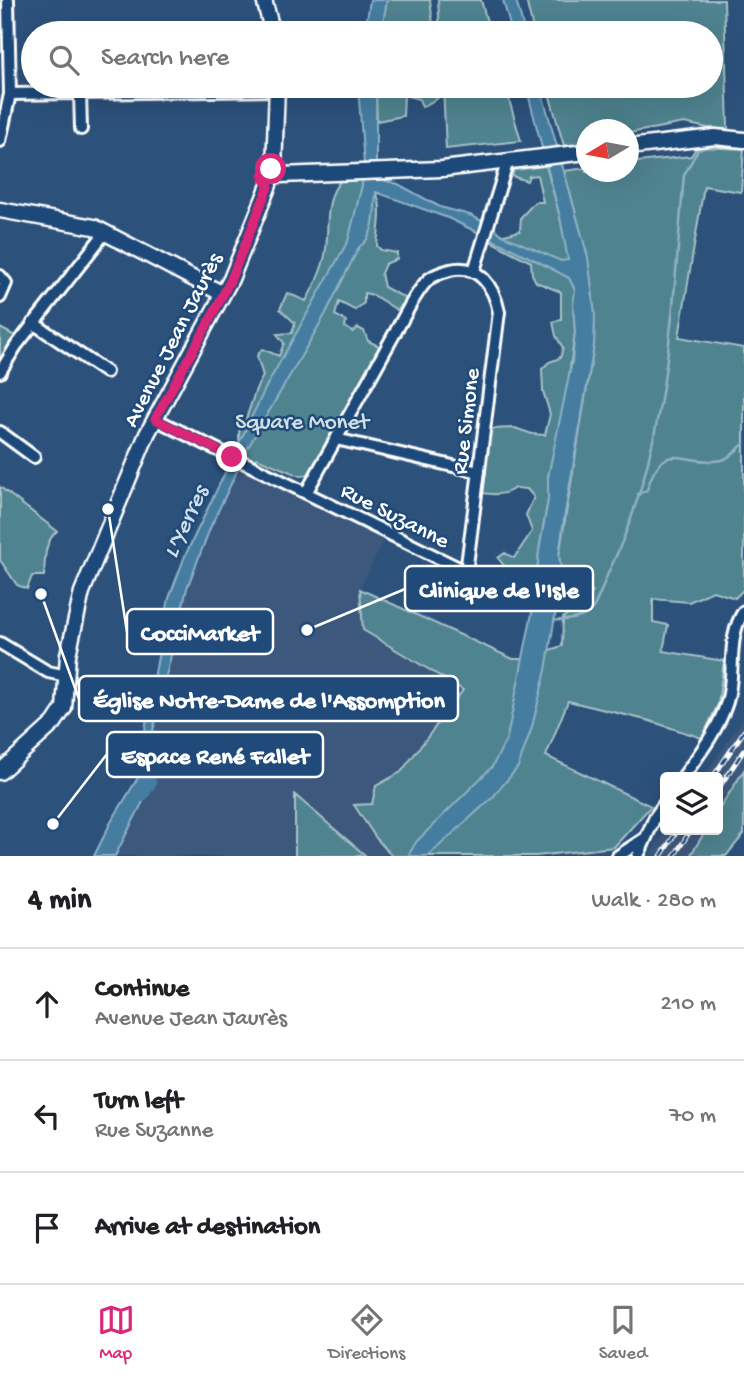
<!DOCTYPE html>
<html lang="en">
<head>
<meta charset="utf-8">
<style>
	:root { --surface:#fff; --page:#f6f6f6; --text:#202124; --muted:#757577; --line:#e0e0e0; --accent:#db2777 }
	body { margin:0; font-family:"Gochi Hand",sans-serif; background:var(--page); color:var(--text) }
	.controls { position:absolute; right:21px; bottom:21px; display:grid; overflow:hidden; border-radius:7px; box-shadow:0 7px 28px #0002 }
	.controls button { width:63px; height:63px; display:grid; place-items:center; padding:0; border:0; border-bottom:2px solid var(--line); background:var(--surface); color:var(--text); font:35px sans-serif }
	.compass { position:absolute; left:576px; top:119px; width:63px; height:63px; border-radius:50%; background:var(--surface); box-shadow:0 7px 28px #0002; rotate:260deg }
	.stop { position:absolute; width:21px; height:21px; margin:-16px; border:5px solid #db2777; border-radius:50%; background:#fff }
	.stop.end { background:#db2777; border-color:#fff; box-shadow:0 2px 7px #0008 }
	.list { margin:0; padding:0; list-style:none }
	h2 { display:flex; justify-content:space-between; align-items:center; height:91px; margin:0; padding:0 28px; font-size:30px }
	h2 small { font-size:23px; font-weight:400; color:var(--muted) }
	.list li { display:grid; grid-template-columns:46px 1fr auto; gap:21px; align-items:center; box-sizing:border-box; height:112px; padding:0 28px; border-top:2px solid var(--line) }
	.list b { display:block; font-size:26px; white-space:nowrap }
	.list p { margin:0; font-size:23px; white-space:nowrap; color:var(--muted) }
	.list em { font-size:23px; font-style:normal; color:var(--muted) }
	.icon { flex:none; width:38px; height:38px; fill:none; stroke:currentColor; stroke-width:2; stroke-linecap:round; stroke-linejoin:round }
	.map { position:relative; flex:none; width:744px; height:856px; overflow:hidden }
	.search { position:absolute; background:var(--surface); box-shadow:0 7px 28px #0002; left:21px; right:21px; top:21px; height:77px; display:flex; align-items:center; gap:18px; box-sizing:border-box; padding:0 24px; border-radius:38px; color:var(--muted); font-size:26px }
	.sheet { height:427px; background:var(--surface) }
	nav { display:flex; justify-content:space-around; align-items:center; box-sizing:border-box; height:98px; border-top:2px solid var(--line); background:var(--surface); font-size:19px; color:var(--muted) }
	nav a { display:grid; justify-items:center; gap:4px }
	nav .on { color:var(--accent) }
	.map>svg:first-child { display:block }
	.built { fill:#3c597d }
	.green { fill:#50838f; stroke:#a8c1c7; stroke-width:2 }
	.water { fill:#457da0; stroke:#8fb1c6; stroke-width:2 }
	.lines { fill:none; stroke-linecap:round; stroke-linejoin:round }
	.stream { stroke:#8fb1c6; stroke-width:2.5 }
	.river { stroke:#457da0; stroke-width:16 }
	.street-casing { stroke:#fff; stroke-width:16 }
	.secondary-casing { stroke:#fff; stroke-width:19 }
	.street { stroke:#1f4a7a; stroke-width:10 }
	.secondary { stroke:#1f4a7a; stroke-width:14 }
	.rail-casing { stroke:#fff; stroke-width:5 }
	.rail { stroke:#1f4a7a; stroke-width:2.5; stroke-dasharray:8; stroke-linecap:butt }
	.route { stroke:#db2777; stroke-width:9 }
	.labels { text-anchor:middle; stroke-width:5; stroke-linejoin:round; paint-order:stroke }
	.street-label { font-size:23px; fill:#fff; stroke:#1f4a7a }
	.park-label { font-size:23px; fill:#d3e0e3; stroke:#1f4a7a }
	.water-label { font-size:24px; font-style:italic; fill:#d0dee7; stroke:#1f4a7a }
	.leader { fill:none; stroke:#fff; stroke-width:2.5 }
	.callout-dot { fill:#fff; stroke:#1f4a7a; stroke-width:2.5 }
	.callout { fill:#1f4a7a; stroke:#fff; stroke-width:2.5 }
	.callout-label { font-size:24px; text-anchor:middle; font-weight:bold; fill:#fff }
</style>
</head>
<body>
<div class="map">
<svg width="744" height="856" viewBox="0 0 744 856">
	<rect width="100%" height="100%" fill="#2c517b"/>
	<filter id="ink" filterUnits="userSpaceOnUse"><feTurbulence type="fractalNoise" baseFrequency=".0143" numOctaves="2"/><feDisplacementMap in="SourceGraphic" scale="14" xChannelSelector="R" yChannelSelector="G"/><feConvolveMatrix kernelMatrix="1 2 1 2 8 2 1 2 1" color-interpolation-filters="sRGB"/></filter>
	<g filter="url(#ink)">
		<path class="built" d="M 239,467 L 385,538 L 360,589 L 515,671 L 408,856 L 115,856 L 150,783 L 143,773 L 187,588 L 211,526 Z
			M 744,718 L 744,784 L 718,827 L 718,777 L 703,777 Z
			M 666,830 L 716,830 L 700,856 L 649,856 Z"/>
		<path class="green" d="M 387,0 L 430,0 L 434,33 L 381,33 Z
			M 438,0 L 481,0 L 490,33 L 440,33 Z
			M 526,0 L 724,0 L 728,129 L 708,128 L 684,123 L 629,133 L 628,130 L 586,130 L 586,142 L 564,146 L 547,86 L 711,86 L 711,33 L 534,33 Z
			M 376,86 L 437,86 L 438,98 L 422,107 L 419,99 L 404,95 L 403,116 L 377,121 Z
			M 443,86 L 505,86 L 521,141 L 446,149 Z
			M 697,147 L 744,149 L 741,192 L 704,186 L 679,337 L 744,348 L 744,589 L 735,598 L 713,591 L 689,602 L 653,599 L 653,622 L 668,625 L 663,651 L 724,661 L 718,704 L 702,738 L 650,721 L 568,701 L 546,756 L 651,806 L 614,847 L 536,856 L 392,856 L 376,838 L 354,805 L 372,804 L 376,786 L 401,772 L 463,690 L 363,630 L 360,589 L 513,659 L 522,659 L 562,646 L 563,618 L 593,592 L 581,578 L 562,574 L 559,556 L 594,345 C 597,279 581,233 564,171 L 586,168 L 586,172 L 628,172 L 629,163 L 691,156 Z
			M 546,166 L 560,217 L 569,260 L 570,278 L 575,290 L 573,304 L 575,332 L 566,397 L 548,477 L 548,500 L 539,551 L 535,598 L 509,590 L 494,582 L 505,567 L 498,558 L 505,553 L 514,558 L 532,531 L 526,515 L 534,497 L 527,489 L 515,488 C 505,495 495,495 482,493 L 490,429 L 515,428 L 532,434 L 545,435 L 550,414 L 543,391 L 542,369 L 549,362 L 560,358 L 563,348 L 556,336 L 553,322 L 561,319 L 561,292 L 536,282 L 532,274 L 531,262 L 492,242 L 504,235 L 520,231 L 521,217 L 535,202 L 543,202 L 537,175 L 529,176 L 527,181 L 512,176 L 514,170 Z
			M 342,179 L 366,179 C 387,199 379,220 377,246 L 381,250 L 397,253 L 397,259 L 385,264 L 381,273 L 384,287 L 407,299 L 397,310 L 373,295 L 364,293 L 364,303 L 355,310 L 339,302 L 335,315 L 346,321 L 345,327 L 353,332 L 358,328 L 364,331 L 368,341 L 383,348 L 367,371 L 308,475 L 300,476 L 257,458 L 253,460 L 250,464 L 241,459 C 241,449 237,438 240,428 L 246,427 L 245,422 L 256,389 L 263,376 L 257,356 L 262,349 L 279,356 L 284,343 L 277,334 L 292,333 L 295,323 L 280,309 L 287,293 L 306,301 C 315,285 324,267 326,249 C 329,225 324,197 342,179 Z
			M 0,328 L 17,337 L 0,364 Z
			M 0,487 L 57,531 C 44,542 45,559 44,576 L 32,576 L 27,589 L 17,585 L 0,560 Z
			M 744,770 L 744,834 L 726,856 L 690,856 L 706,830 L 718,830 L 718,811 Z
			M 295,795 L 366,856 L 295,856 Z"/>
		<path class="water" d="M 370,0 L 387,0 L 381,33 L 365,33 Z
			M 503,0 L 516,0 L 525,33 L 512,33 Z
			M 358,86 L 376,86 L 376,178 L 398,184 L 440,207 L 470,215 L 492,226 L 502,235 L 561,261 L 568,260 L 560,217 L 526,86 L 540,86 L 588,257 L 595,315 L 594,345 L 564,519 L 559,556 L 562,574 L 546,670 L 532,727 L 518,767 L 493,797 L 428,856 L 408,856 L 416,842 L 492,767 L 507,738 L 535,598 L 539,551 L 548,500 L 548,477 L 572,361 L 575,332 L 573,304 L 575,290 L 569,278 L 539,262 L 448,218 L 376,192 C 374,210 376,237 359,247 L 325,315 L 239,463 L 239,467 L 211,526 L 187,588 L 143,773 L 151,783 L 149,790 L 115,856 L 94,856 L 111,822 L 139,776 L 147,716 L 169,598 L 185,556 L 267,385 L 348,241 L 362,185 L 364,165 Z"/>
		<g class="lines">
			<path class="stream" d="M 638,494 L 647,490 C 663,435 684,467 722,460 C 730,458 737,449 744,444
				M 554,620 C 566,621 585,619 593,608 C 600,597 604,581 610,569 C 669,447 672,308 684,175 L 698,150 L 712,145"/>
			<path class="river" d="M 141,794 L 148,783 L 144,766 L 148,746"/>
			<g class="street-casing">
				<path id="street" d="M 80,92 L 81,129
					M 10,94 L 278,90
					M 0,141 L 10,94 L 8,0
					M 474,271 L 507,163
					M 0,276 L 6,283 L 0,297
					M 33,323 L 106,372
					M 0,372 L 16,346 L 104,234
					M 155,419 L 232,457
					M 0,432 L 34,457
					M 336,439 L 479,472
					M 241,461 L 524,600 L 533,600
					M 306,493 L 412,302 C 417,294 422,285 429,279 C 435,274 443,272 450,270 C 479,263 494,287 499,312 L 466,573
					M 0,643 L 48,672 L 67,676
					M 683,777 C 700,753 718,730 727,702 C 736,672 726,638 744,611
					M 618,856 L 644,839
					M 638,856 L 655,817 L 665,803"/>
			</g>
			<g class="secondary-casing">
				<path id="secondary" d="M 264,0 L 273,33
					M 628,147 L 715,137 L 744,140
					M 274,169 L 277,86
					M 280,175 L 442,169 L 586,152
					M 0,210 L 94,227 L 223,294
					M 0,772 L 54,723 L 64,708 L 68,655 L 82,592 L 147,434 L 231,279 L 269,185"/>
			</g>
			<use href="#street" class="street"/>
			<use href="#secondary" class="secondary"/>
			<g class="rail-casing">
				<path id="rail" d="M 713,777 L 744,731
					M 718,789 L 744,750
					M 661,856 L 678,830
					M 674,856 L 691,830"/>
			</g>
			<use href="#rail" class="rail"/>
		</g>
	</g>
	<g class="lines" filter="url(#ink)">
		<path class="route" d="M 232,457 L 155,419 L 210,320 L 231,279 L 269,185 L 263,179 L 264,173 L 271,169"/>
	</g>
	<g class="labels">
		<g class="street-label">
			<text transform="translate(171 339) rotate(-63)" y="8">Avenue Jean Jaurès</text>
			<text transform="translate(464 421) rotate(-83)" y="8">Rue Simone</text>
			<text transform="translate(396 514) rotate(27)" y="8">Rue Suzanne</text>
		</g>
		<g class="park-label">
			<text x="302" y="428">Square Monet</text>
		</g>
		<g class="water-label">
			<text transform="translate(184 521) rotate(-65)" y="8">L'Yerres</text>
		</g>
	</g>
	<path class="leader" d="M307 630L405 589M108 509L127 632M41 594L79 699M53 824L107 754"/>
	<g class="callout-dot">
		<circle cx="307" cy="630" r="7"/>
		<circle cx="108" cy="509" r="7"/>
		<circle cx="41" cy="594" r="7"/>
		<circle cx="53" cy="824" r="7"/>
	</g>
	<g class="callout">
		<rect x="405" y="566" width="188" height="45" rx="7"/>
		<rect x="127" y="609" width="146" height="45" rx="7"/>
		<rect x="79" y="676" width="379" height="45" rx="7"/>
		<rect x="107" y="732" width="216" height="45" rx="7"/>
	</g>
	<g class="callout-label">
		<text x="499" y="597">Clinique de l'Isle</text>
		<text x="200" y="640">CocciMarket</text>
		<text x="269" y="707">Église Notre-Dame de l'Assomption</text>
		<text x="215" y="763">Espace René Fallet</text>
	</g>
</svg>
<div class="controls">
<button><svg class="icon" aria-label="layers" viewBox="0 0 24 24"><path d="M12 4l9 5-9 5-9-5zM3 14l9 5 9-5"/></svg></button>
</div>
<svg class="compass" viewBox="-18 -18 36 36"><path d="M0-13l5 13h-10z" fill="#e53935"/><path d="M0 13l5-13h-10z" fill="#757577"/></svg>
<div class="stop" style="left:271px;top:169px"></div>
<div class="stop end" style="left:232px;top:457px"></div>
<div class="search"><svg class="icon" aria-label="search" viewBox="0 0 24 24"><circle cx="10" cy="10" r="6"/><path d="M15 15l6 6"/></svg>Search here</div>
</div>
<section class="sheet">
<h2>4 min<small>Walk · 280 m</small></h2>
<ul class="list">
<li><svg class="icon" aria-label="ahead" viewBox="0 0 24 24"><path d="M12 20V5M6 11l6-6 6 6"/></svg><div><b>Continue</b><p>Avenue Jean Jaurès</p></div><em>210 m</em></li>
<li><svg class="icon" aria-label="left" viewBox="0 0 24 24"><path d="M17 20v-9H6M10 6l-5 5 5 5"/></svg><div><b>Turn left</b><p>Rue Suzanne</p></div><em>70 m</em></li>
<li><svg class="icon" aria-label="arrive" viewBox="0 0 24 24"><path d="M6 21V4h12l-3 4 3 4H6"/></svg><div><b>Arrive at destination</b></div></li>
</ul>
</section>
<nav>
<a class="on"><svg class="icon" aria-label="map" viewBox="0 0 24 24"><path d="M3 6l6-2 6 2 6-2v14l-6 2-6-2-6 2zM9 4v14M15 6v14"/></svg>Map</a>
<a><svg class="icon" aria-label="directions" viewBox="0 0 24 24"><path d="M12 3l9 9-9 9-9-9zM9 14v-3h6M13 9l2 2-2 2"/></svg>Directions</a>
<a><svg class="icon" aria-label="saved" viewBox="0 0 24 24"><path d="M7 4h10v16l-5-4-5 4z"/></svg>Saved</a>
</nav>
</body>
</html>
